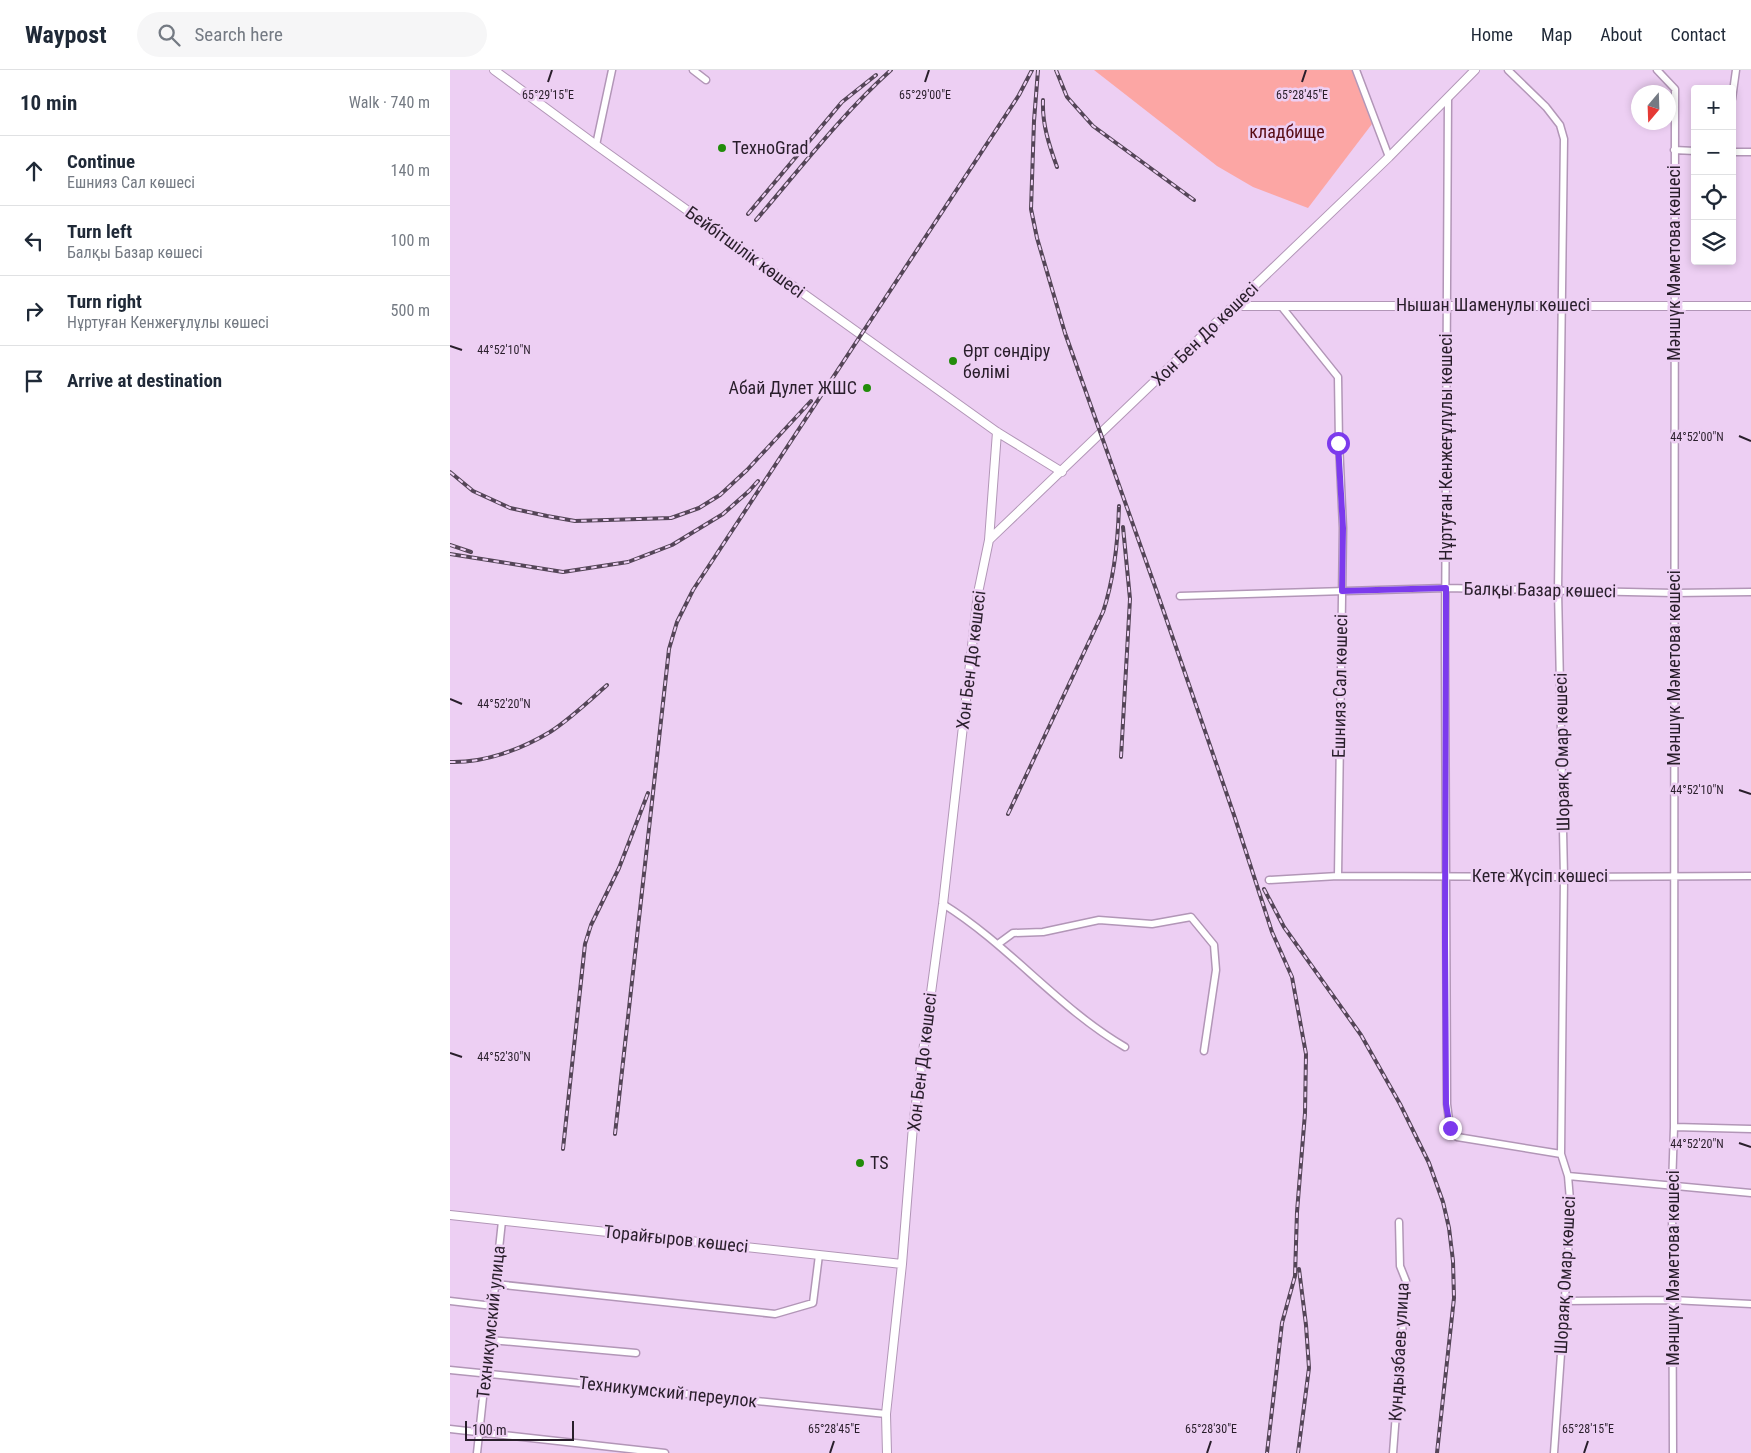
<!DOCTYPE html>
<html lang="en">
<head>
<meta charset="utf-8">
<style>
	:root { --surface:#fff; --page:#f6f6f7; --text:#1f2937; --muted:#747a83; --line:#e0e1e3 }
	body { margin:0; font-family:"Roboto Condensed",sans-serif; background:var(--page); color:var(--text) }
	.controls { position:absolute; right:15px; top:15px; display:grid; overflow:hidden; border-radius:5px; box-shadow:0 2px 8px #0003 }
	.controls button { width:45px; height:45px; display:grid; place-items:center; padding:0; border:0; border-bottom:1px solid var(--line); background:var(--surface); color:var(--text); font:25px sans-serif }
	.compass { position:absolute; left:1181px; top:15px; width:45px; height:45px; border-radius:50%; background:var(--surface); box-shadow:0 2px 8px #0003; rotate:199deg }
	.scale { position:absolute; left:15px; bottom:12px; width:109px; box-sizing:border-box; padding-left:5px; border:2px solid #291e2b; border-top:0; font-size:14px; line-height:18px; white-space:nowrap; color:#291e2b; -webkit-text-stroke:4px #edcff3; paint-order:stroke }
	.stop { position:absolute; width:15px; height:15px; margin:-11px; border:4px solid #7c3aed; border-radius:50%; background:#fff }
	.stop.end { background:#7c3aed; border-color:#fff; box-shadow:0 1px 5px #0008 }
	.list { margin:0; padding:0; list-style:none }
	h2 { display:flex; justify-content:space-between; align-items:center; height:65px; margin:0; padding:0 20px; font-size:21px }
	h2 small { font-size:16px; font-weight:400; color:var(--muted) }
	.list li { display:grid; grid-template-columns:32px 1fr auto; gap:15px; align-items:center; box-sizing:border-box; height:70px; padding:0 20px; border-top:1px solid var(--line) }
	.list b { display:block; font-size:19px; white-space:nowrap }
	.list p { margin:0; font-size:16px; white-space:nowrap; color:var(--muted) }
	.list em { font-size:16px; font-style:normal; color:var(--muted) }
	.icon { flex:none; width:28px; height:28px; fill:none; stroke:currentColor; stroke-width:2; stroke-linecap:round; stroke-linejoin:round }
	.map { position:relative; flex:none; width:1301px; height:1383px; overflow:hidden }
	header { display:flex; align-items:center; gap:30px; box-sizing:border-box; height:70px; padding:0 25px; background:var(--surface); border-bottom:1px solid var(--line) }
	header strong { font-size:24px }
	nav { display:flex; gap:28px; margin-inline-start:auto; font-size:18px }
	.search { width:350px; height:45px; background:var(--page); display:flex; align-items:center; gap:12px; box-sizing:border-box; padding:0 18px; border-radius:28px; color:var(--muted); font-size:19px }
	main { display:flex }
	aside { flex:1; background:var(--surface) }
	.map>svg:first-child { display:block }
	.green { fill:#fca6a4 }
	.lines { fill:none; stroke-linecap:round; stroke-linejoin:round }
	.minor-casing { stroke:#b296b7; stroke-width:9 }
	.tertiary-casing { stroke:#b296b7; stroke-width:10 }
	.minor { stroke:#fff; stroke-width:6 }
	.tertiary { stroke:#fff; stroke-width:8 }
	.rail-casing { stroke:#544557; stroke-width:4 }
	.rail { stroke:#edcff3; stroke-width:2; stroke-dasharray:5.5; stroke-linecap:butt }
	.route { stroke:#7c3aed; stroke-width:6 }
	.ticks { fill:none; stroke:#291e2b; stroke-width:2 }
	.poi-dot { fill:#228c0a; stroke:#edcff3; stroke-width:2 }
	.labels { text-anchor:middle; stroke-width:5; stroke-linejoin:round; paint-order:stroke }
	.park-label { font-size:18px; fill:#570b14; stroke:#edcff3 }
	.poi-label { font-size:18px; fill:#291e2b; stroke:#edcff3; text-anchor:start }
	.street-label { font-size:18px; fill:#291e2b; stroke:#edcff3 }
	.ticks-label { font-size:12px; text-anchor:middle; fill:#291e2b; stroke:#edcff3; stroke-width:5; stroke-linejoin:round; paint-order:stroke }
</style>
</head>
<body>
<header>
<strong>Waypost</strong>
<div class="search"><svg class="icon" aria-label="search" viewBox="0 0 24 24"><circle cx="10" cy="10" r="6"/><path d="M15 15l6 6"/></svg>Search here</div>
<nav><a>Home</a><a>Map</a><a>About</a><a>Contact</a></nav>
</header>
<main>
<aside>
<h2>10 min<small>Walk · 740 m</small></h2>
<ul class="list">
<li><svg class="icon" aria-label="ahead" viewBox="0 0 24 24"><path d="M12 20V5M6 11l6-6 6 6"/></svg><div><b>Continue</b><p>Ешнияз Сал көшесі</p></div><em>140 m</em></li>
<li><svg class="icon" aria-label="left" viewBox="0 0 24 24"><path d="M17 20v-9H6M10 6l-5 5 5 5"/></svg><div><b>Turn left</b><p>Балқы Базар көшесі</p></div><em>100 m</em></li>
<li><svg class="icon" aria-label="right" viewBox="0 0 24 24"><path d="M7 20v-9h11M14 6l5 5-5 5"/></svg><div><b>Turn right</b><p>Нұртуған Кенжеғұлұлы көшесі</p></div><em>500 m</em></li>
<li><svg class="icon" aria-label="arrive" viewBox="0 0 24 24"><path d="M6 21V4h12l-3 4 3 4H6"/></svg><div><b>Arrive at destination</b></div></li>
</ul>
</aside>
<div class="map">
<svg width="1301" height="1383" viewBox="0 0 1301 1383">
	<rect width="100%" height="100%" fill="#edcff3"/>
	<path class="green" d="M 644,0 L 902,0 L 922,54 L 858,138 L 803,117 L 767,96 Z"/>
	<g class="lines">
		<g class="minor-casing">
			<path id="minor" d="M 243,0 L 256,10
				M 906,0 L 939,87
				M 1058,0 L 1096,37 L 1110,55 L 1114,69 L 1108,520 L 1114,807 L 1111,1084 L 1118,1106 L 1121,1142 L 1104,1383
				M 1207,0 L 1225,19 L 1224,1057 L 1222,1117 L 1223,1383
				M 998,28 L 995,581 L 997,1034 L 1000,1058 L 1007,1067 L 1111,1084
				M 1282,29 L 1286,0
				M 146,75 L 162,0
				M 1224,80 L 1245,81
				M 1282,82 L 1301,82
				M 831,236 L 888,307 L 889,373 L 893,458 L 888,806
				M 730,526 L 996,518 L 1224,523 L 1301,522
				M 819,810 L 888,806 L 1114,807 L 1301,806
				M 493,834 C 559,875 608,938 675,977
				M 548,874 L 563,863 L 593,862 L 649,850 L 702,854 L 741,847 L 764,875 L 766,900 L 754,981
				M 1224,1057 L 1301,1059
				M 1118,1106 L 1301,1123
				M 45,1214 L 325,1244 L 363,1233 L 369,1185
				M 0,1231 L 43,1236
				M 1114,1231 L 1222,1230 L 1301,1234
				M 40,1270 L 186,1283
				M 0,1300 L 436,1344
				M 0,1359 L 215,1383
				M 27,1383 L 52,1151
				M 943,1383 L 956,1211 L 950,1196 L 949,1152"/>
		</g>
		<g class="tertiary-casing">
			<path id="tertiary" d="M 44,0 L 146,75 L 547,362 L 612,402
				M 784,236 L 1301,236
				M 539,470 L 547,362
				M 0,1145 L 452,1194
				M 437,1383 L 436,1344 L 452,1194 L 463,1056 L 493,834 L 528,523 L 539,470 L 939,87 L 1025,0"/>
		</g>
		<use href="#minor" class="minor"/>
		<use href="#tertiary" class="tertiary"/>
		<g class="rail-casing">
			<path id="rail" d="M 588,0 L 584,51 L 581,139 L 587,168 L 615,263 L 708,525 L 784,745 L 822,862 L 842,907 L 856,984 L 855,1043 L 847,1142 L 845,1206 L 832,1253 L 817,1383
				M 606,0 L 617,27 L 643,56 L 744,130
				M 593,30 C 592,54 599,75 607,97
				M 298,144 L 392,32 L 426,5
				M 306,150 C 350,99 391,45 441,0
				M 0,402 L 23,421 L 60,438 L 97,446 L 125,451 L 221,448 L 249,438 L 270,425 L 297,400 L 361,331
				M 0,475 L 21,482
				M 0,484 L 113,502 L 178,492 L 222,475 L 273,444 L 299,421 L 308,411
				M 671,687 L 680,529 L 673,457
				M 0,692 C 34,693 70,680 100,662 C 120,649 139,631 157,615
				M 558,744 L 653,542 C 664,509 668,471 669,436
				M 814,819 L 834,857 L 911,965 L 950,1034 L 979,1093 L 993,1132 L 999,1158 L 1003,1191 L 1004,1228 L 987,1383
				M 165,1064 L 219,579 L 227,552 L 243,520 L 569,25 L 582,0
				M 113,1079 L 135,874 L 141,855 L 169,798 L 198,723
				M 848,1383 L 859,1298 L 856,1255 L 849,1199"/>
		</g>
		<use href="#rail" class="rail"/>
	</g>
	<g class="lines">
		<path class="route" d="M 888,373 L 893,458 L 892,521 L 996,518 L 995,873 L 996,1034 L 1000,1058"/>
	</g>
	<path class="ticks" d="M 98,12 L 102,0M 475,12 L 479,0M 852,12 L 856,0M 0,276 L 12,280M 1289,366 L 1301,371M 0,629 L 12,634M 1289,720 L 1301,724M 0,983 L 12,987M 1289,1073 L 1301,1077M 380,1383 L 384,1371M 757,1383 L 761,1371M 1134,1383 L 1138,1371"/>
	<g class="poi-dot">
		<circle cx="272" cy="78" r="5"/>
		<circle cx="503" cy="291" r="5"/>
		<circle cx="417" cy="318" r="5"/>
		<circle cx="410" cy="1093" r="5"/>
	</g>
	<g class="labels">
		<g class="park-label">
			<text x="837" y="68">кладбище</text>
		</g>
		<g class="poi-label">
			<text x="282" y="84">ТехноGrad</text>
			<text x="513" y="287">Өрт сөндіру<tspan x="513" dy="21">бөлімі</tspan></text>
			<text x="407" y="324" text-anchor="end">Абай Дулет ЖШС</text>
			<text x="420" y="1099">TS</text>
		</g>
		<g class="street-label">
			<text transform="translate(295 182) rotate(36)" y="6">Бейбітшілік көшесі</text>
			<text transform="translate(1224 193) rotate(-90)" y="6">Мәншүк Мәметова көшесі</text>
			<text x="1043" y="241">Нышан Шаменулы көшесі</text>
			<text transform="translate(755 264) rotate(-44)" y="6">Хон Бен До көшесі</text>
			<text transform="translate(996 377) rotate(-90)" y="6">Нұртуған Кенжеғұлұлы көшесі</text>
			<text transform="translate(1090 520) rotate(1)" y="6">Балқы Базар көшесі</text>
			<text transform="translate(521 590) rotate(-83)" y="6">Хон Бен До көшесі</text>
			<text transform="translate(1224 598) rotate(-90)" y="6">Мәншүк Мәметова көшесі</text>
			<text transform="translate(890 616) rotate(-89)" y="6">Ешнияз Сал көшесі</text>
			<text transform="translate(1112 682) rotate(-91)" y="6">Шораяқ Омар көшесі</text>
			<text x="1090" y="812">Кете Жүсіп көшесі</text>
			<text transform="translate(472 992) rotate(-83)" y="6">Хон Бен До көшесі</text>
			<text transform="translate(226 1169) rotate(6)" y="6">Торайғыров көшесі</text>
			<text transform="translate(1223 1198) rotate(-90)" y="6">Мәншүк Мәметова көшесі</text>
			<text transform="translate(1115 1205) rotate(-87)" y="6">Шораяқ Омар көшесі</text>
			<text transform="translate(41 1252) rotate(-84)" y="6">Техникумский улица</text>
			<text transform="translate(949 1282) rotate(-87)" y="6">Кундызбаев улица</text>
			<text transform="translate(218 1322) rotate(6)" y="6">Техникумский переулок</text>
		</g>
	</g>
	<g class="ticks-label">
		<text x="98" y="29">65°29'15"E</text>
		<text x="475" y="29">65°29'00"E</text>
		<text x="852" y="29">65°28'45"E</text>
		<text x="54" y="284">44°52'10"N</text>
		<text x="1247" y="371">44°52'00"N</text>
		<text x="54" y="638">44°52'20"N</text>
		<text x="1247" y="724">44°52'10"N</text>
		<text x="54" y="991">44°52'30"N</text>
		<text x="1247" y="1078">44°52'20"N</text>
		<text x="384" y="1363">65°28'45"E</text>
		<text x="761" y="1363">65°28'30"E</text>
		<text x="1138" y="1363">65°28'15"E</text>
	</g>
</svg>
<div class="controls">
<button>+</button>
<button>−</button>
<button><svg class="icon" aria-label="locate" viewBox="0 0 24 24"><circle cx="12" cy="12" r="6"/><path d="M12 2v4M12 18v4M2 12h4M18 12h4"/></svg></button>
<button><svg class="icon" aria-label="layers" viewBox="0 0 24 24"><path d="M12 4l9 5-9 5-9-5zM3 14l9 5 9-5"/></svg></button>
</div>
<svg class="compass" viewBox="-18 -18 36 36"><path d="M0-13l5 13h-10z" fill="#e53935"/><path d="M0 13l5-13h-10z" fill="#747a83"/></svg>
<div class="scale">100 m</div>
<div class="stop" style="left:888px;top:373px"></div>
<div class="stop end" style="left:1000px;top:1058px"></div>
</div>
</main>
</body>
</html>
